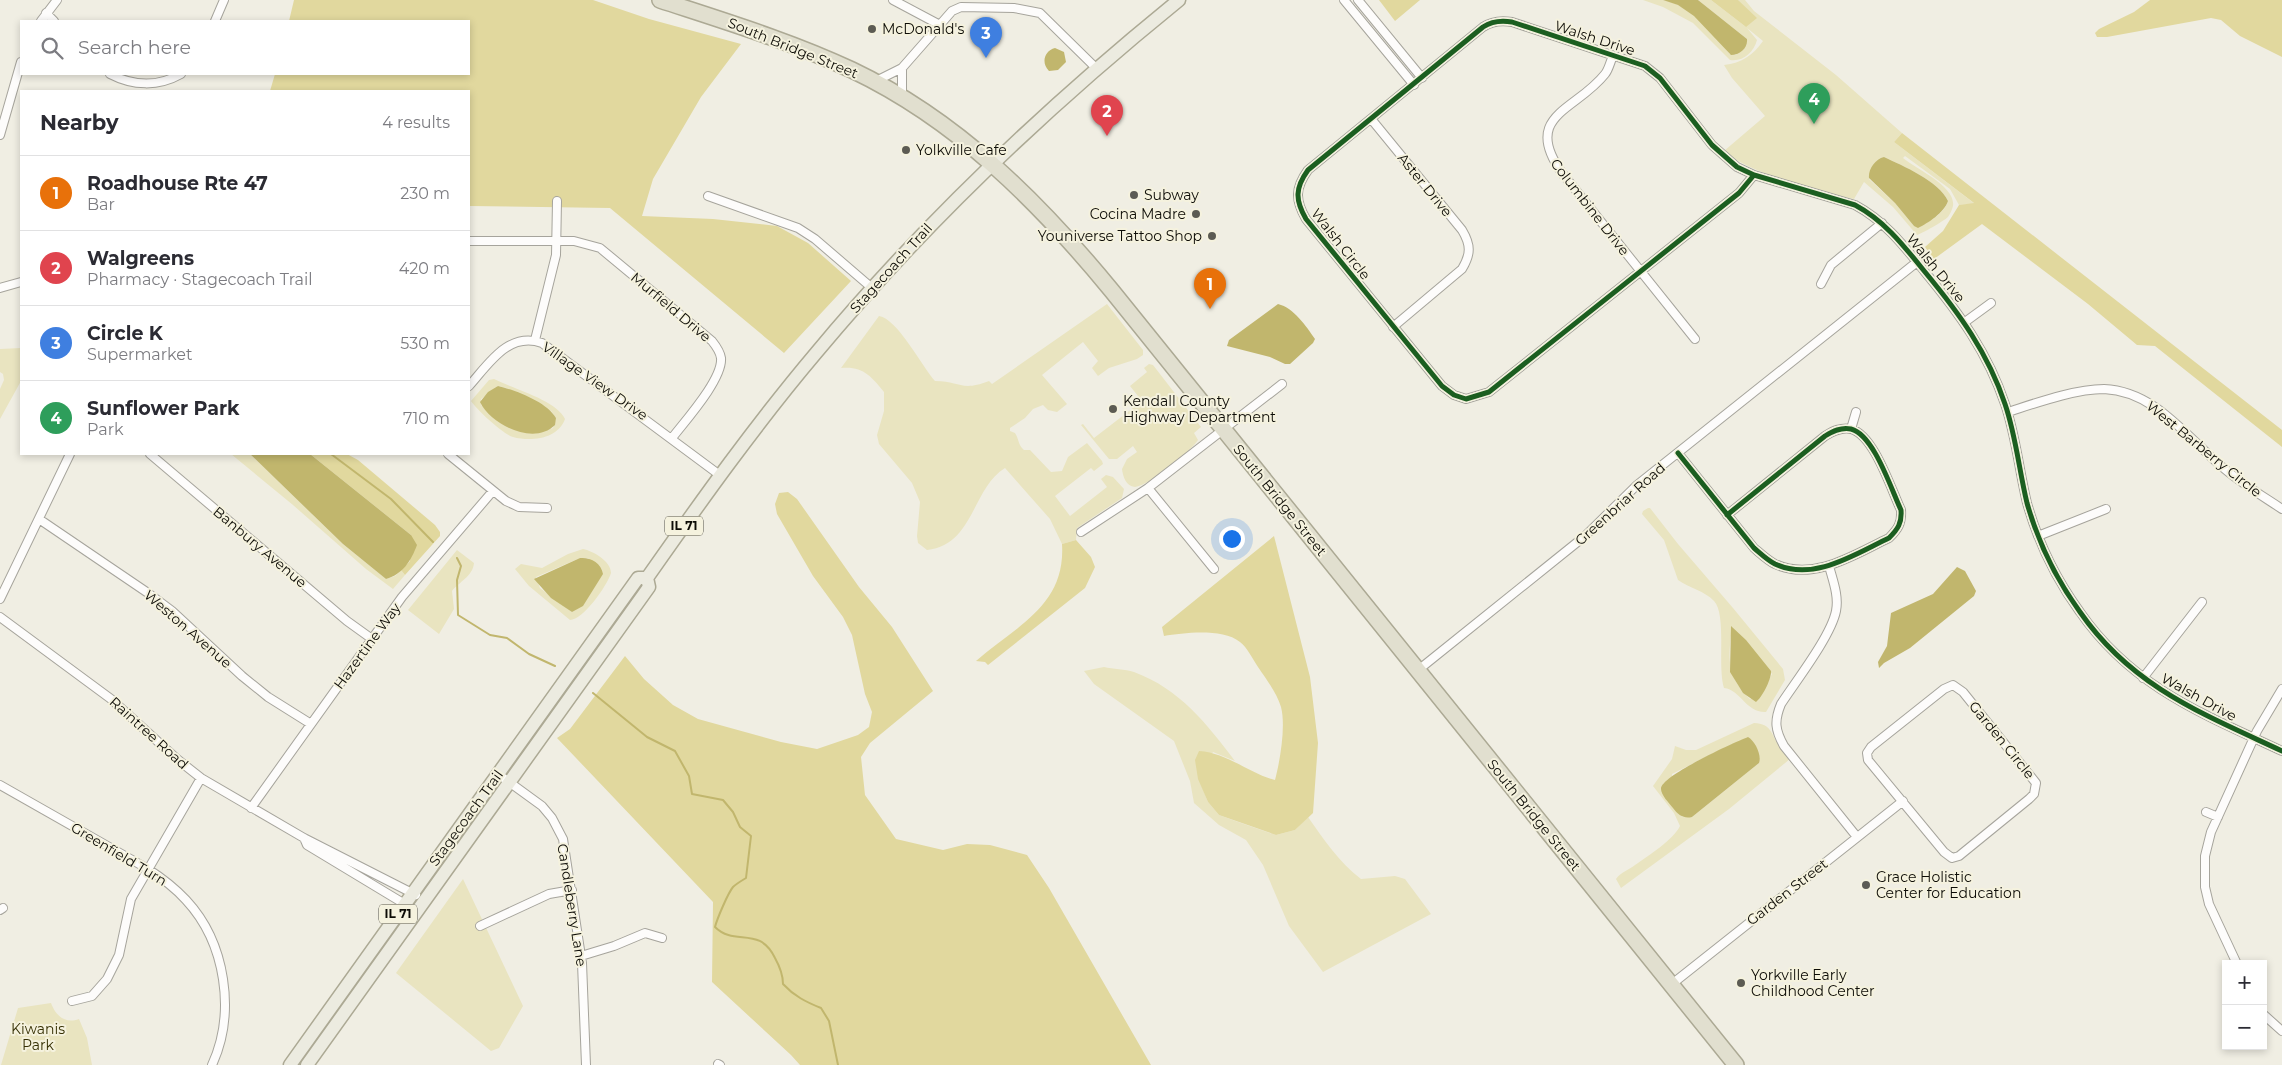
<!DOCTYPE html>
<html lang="en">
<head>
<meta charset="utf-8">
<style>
	:root { --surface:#fff; --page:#f2f2f3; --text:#2b2b33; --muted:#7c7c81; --line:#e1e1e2; --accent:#1a73e8 }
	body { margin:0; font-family:Montserrat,sans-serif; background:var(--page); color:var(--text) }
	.controls { position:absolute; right:15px; bottom:15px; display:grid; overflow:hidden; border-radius:0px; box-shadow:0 2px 8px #0003 }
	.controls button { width:45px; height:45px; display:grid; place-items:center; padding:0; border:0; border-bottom:1px solid var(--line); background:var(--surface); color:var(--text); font:25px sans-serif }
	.you { position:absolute; left:1231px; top:538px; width:18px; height:18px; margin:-12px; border:4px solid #fff; border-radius:50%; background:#1a73e8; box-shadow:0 0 0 8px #1a73e833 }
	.badge { display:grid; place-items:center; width:32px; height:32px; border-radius:50%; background:var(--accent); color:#fff; font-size:16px; font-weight:700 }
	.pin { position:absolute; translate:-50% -41px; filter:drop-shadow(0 1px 2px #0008) }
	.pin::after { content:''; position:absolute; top:26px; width:18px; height:15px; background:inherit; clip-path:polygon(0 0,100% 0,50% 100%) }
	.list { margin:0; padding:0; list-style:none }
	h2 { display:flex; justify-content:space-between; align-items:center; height:65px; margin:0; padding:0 20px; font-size:21px }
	h2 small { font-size:16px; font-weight:400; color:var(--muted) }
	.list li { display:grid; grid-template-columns:32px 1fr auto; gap:15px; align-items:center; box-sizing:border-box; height:75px; padding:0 20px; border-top:1px solid var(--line) }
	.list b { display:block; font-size:19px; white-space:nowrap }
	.list p { margin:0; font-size:16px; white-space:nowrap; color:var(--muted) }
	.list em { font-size:16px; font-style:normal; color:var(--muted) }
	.icon { flex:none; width:28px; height:28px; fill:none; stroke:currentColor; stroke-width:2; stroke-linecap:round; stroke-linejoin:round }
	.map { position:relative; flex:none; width:2282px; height:1065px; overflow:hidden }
	.search { position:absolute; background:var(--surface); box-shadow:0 2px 8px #0003; left:20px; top:20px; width:450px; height:55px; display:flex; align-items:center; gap:12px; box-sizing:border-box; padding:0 18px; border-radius:0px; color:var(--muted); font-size:19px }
	.panel { position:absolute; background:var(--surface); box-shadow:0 2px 8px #0003; left:20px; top:90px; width:450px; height:365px; border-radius:0px }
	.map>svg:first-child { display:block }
	.green { fill:#e9e4c0; fill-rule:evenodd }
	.forest { fill:#e1d89e }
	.water { fill:#c1b66d }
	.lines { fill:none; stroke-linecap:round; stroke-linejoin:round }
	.stream { stroke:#c1b66d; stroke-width:2 }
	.street-casing { stroke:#a6a49c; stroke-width:10 }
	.primary-casing { stroke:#aca994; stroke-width:15 }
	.highway-casing { stroke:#aca994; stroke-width:18 }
	.street { stroke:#fdfcfb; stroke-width:8 }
	.primary { stroke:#ecebe0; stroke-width:12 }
	.highway { stroke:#e1dfcf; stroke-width:15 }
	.cycleway-casing { stroke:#f5f2de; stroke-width:8 }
	.cycleway { stroke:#1b5e20; stroke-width:5 }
	.poi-dot { fill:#5c5b53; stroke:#f5f2de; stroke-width:2 }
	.labels { text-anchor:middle; stroke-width:4; stroke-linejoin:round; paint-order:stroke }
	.shield { fill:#f5f2de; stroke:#535147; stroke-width:1 }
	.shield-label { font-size:12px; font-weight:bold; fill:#0d0c06 }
	.poi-label { font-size:14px; fill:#0d0c06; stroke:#f5f2de; text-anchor:start }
	.street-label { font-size:14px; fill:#0d0c06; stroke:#f5f2de }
	.park-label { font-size:14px; fill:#352f03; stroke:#f5f2de }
</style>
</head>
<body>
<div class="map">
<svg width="2282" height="1065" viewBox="0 0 2282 1065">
	<rect width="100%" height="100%" fill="#f0eee3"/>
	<path class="green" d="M 1643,0 C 1649,0 1657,0 1663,0 C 1692,5 1712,33 1730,54 L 1736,55 L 1746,45 L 1747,39 L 1698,0 L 1711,0 L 1746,27 L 1738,0 L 1745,0 L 1754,11 L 1836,75 L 1902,133 L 1894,142 L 1975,204 L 1959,205 L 1950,189 L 1905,156 L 1903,158 C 1916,169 1956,186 1953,206 C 1952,210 1950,214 1948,217 C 1944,221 1921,234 1917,235 L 1893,207 L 1864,182 L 1854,199 C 1820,192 1748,173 1724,151 L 1765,116 L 1732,78 L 1724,65 C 1742,63 1753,55 1763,41 L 1747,28 L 1757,40 C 1754,52 1743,62 1730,60 L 1693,23 L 1663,7 ZM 1884,157 C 1903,166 1939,181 1948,201 C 1944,214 1927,225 1914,226 L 1895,203 L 1869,179 Z
		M 1107,304 L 1143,350 L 1143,355 L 1137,359 L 1109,368 L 1098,376 L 1092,368 L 1098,361 L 1083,342 L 1042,375 L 1067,404 L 1057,412 L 1048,410 L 1043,405 L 1033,409 L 1025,418 L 1010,428 L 1010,431 L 1015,433 C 1019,439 1018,445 1024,450 L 1030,450 L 1051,472 L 1062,471 L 1068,457 L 1087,443 L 1102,461 L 1103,464 L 1094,471 L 1091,468 L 1055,496 L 1070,516 L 1107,487 L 1101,479 L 1106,475 L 1113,477 L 1124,489 L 1122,498 L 1077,528 L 1076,540 L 1062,544 L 1050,519 L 1005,468 C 972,488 974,545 927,550 L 918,543 L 917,536 L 920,502 L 912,483 L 879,444 L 877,435 L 884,411 L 884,392 C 871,376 863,366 841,368 L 879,316 C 898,319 922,367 935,381 C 960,381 961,392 989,381 L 992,384 Z
		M 21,348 L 21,381 L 0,419 L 0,389 L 4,380 L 3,374 L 0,372 L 0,349 Z
		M 1149,364 L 1153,365 L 1201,427 L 1194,433 L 1198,440 C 1190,452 1150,485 1135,487 C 1126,486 1123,477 1122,469 L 1127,459 L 1137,452 L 1133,446 L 1117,459 L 1109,459 L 1081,425 L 1083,424 L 1094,438 L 1142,401 L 1130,386 L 1147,372 L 1144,368 Z
		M 494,379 C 511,388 557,400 565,419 C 558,439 531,442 513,437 C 503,434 477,410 471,401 L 489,380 ZM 498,386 L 506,388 L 551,411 L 556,418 L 553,428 C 522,441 503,426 481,405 L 481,399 Z
		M 231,454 L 250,454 L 343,544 L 386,579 L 395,576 L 401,570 L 405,575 L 393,589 L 366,569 L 293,505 Z
		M 1648,508 L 1650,508 L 1678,544 L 1733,608 L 1783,669 L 1785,680 L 1766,712 C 1746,713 1741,690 1724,688 C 1717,666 1727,615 1714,601 C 1705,591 1689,588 1678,580 L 1664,540 L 1642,514 L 1643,511 ZM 1732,627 L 1772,674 L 1763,690 L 1750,699 C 1726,675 1728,659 1732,627 Z
		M 583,549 C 593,551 611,561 611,573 C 607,586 583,620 570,620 L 529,586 L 515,569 L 521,564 L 542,568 L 568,554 ZM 580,558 L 588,558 L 602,570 L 572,612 L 540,588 L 536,577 Z
		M 457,550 L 474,563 C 473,576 459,582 452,591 L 454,609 L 439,634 L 408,610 Z
		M 1104,667 C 1113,669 1125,669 1134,672 C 1180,689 1207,724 1235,761 L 1213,752 L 1199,779 L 1208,802 L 1219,815 L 1241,823 L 1276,835 L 1295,830 L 1308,817 C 1324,840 1339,862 1361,879 L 1395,876 L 1405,879 L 1431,914 L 1323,972 L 1289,926 L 1263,865 L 1246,840 L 1219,825 L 1194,803 L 1190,781 L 1174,741 L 1094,684 L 1084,671 Z
		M 1754,723 C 1772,724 1771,734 1779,746 C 1782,750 1787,754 1790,759 L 1729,809 L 1621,888 L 1616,879 C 1621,872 1629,870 1635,865 C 1647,857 1674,839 1680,826 L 1674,813 L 1653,786 L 1672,759 L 1675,746 L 1686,750 L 1696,750 ZM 1726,747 L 1759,763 L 1692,817 L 1683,817 L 1676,811 L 1672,774 Z
		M 463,879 L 523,1006 L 499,1048 L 491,1051 L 396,973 Z
		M 51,1003 C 56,1016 65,1024 79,1019 L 87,1038 L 92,1065 L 1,1065 L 18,1008 Z"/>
	<path class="forest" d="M 294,0 L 593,0 L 649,19 L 741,44 L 701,97 L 653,179 L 642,216 L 713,219 L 777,226 L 808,243 L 851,281 L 784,353 L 610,208 L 469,206 L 469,91 L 270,91 L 275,74 L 469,74 L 469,21 L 289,21 Z
		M 1379,0 L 1420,0 L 1395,21 Z
		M 1711,0 L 1738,0 L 1757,18 L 1746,27 Z
		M 2150,0 L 2282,0 L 2282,57 L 2240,36 L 2221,20 L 2211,18 L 2107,37 L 2097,37 L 2095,33 L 2099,29 L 2134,12 Z
		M 1902,133 L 2282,430 L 2282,447 L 2155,346 L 2137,345 L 2088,304 L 1982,224 L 1934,259 L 1925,247 L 1943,231 L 1959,205 L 1974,203 L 1894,142 Z
		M 310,454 L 347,454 L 358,460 L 435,525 L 440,532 L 440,536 L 405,575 L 401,570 L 410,561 L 411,535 Z
		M 788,492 L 797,499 L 859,587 L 892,627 L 933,691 L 870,743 L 861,757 L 865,795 L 896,839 L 943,850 L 967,844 L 990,845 L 1027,855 L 1049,888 L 1151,1065 L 800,1065 L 791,1055 L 712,982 L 713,902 L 557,738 L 570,729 L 625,656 L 644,679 L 673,705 L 698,719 L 781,742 L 817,749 L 858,735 L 869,727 L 872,712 L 865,694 L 852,635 L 843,617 L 813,576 L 777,514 L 775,504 L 779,493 Z
		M 1274,536 L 1310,677 L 1318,743 L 1313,813 L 1295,830 L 1276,835 L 1219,815 L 1208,802 L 1198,779 L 1195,760 L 1199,751 C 1228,753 1248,773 1275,780 C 1280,761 1286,726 1281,707 C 1277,693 1266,679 1258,667 C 1253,660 1247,647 1240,642 C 1222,628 1184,633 1164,636 L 1162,627 Z
		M 1076,540 L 1091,557 L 1095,567 L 1085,588 L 988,665 L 985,662 L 976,661 C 1016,626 1066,606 1062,544 Z"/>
	<path class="water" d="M 1663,0 L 1698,0 L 1747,39 C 1748,48 1740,55 1731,55 L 1694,16 L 1678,5 Z
		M 1055,48 L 1064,52 L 1066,62 L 1058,70 L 1049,71 C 1041,63 1044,51 1055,48 Z
		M 1884,157 C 1903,166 1939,181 1948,201 C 1944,213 1928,223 1918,228 L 1914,226 L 1895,203 L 1869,178 C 1868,170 1875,159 1884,157 Z
		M 1278,304 C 1294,308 1306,326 1315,339 L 1313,343 L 1290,364 L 1285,364 L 1270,357 L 1227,346 L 1229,340 Z
		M 498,386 C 515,390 547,402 556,418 L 555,425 C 534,446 491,425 480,402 L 488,392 Z
		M 250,454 L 310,454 L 411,535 L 417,545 C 411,561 403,574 386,579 L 343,544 Z
		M 580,558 C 590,557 601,562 603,574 L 583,606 L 572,612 L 551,598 L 534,579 Z
		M 1957,567 L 1965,571 L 1976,591 L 1974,596 L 1910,648 L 1884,663 L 1879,668 L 1878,662 L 1887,646 L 1891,613 L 1933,594 Z
		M 1731,626 L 1746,640 L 1771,671 C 1772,678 1762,698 1756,702 L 1743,693 L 1730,672 Z
		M 1748,737 C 1755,741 1762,755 1759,763 L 1692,817 C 1684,819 1678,815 1673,808 C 1669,803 1661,795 1661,789 C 1660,776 1735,742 1748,737 Z"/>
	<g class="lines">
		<path class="stream" d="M 331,454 L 391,499 L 433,542
			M 457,558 L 461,566 L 457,580 L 458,615 L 490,635 L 507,638 L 529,654 L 555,666
			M 593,693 L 647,737 L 675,751 L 689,776 L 692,794 L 723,800 L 733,812 L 740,827 L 751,836 L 746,878 C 741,881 736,884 733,887 C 728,893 717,919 715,927 C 735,947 759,925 775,958 C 780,967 783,974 783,984 C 794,996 806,1002 821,1008 L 829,1021 L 838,1065"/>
		<g class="street-casing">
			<path id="street" d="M 893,0 L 940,25
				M 1344,0 L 1414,85
				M 1358,0 L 1422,78
				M 46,13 L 54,21
				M 41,21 L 57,0
				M 215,21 L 224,0
				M 1613,56 C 1610,62 1609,69 1605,74 C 1576,111 1521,115 1562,173 L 1695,339
				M 902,68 L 902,98
				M 110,74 C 133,86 158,87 181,74
				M 874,82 L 902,68 L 952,11 L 961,7 L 1014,8 L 1040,13 L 1096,68
				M 1372,120 L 1462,230 C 1471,245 1471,254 1462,269 L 1393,327
				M 0,135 L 21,62
				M 1754,175 L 1739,193 L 1489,392 L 1466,399 L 1454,395 L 1442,386 L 1306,219 C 1295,200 1295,188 1308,170 L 1483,27 C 1492,21 1501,20 1512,22 L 1645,66 L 1660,78 L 1712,145 L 1737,167 L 1754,175 L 1855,205 C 1885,221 1904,246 1925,272 C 1959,313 1988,353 2005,404 C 2016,436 2019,470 2027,503 C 2038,542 2056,579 2080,612 C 2132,687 2203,714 2282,751
				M 708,196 L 798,228 L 815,239 L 872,288
				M 469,241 L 574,241 L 600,248 L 712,341 C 716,346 720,351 721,358 C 723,379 685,421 672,438
				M 1821,284 L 1831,265 L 1882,223
				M 0,288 L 21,282
				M 1965,322 L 1991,303
				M 535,340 L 556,255 L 557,201
				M 469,386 C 488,365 508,331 542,343 L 721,476
				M 2008,412 C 2036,403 2075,389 2104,389 C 2154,391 2185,435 2220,465 C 2239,482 2261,495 2282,509
				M 1851,429 L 1856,412
				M 1678,453 L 1754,548 C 1760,553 1767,560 1775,564 C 1814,582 1855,554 1889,538 C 1898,529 1902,523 1901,510 C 1891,489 1874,435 1851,429 C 1841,427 1833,431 1825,436 L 1727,515
				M 150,454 L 347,621 L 372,639
				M 448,454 L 506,501 L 519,507 L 547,508
				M 1148,488 L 1214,569
				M 39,519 L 148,593 L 172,611 L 242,676 L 268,697 L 311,724
				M 1081,532 L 1148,488 L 1282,384
				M 2038,536 L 2106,509
				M 1829,566 C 1833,581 1839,596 1836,611 C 1831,636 1796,681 1781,704 C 1774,721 1775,730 1784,746 L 1857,837
				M 0,599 L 70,454
				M 0,617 L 111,699 L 177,759 L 201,778 L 304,838 L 416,895
				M 1417,671 L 1585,536 L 1636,486 L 1917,262
				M 2143,678 L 2202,602
				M 1953,685 L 1963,692 L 2036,783 L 2034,794 L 2029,799 L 1959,856 L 1952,858 L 1944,852 L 1868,760 L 1867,753 L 1871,747 L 1944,689 Z
				M 498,774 L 542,806 L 552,818 L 563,839 L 582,963 L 586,1065
				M 0,785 L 148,869 C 162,878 175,888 186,900 C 226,943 236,1013 212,1065
				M 251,808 L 402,597 L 492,492
				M 2206,812 L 2218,817
				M 304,838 L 307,845 L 408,906
				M 0,910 L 3,908
				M 480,926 L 549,894 L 572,890
				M 581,956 L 614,946 L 645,933 L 662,938
				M 2237,964 L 2209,904 L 2205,887 L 2205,856 L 2211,832 L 2257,731 L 2282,689
				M 1672,984 L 1903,801
				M 72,1001 L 92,996 L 107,979 L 119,955 L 131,899 L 201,778
				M 2263,1014 L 2282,1031
				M 718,1064 L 720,1065"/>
		</g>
		<g class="primary-casing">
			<path id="primary" d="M 290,1065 L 638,578 L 647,578
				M 307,1065 L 649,587 L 647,578 C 701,501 756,424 816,353 C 925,222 1047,107 1179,0"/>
		</g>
		<g class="highway-casing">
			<path id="highway" d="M 660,0 C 724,21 790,41 852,70 C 957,120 1039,202 1112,291 L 1736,1065"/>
		</g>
		<use href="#street" class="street"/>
		<use href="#primary" class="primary"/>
		<use href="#highway" class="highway"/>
		<g class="cycleway-casing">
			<path id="cycleway" d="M 1754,175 L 1739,193 L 1489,392 L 1466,399 L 1454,395 L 1442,386 L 1306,219 C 1295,200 1295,188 1308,170 L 1483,27 C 1492,21 1501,20 1512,22 L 1645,66 L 1660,78 L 1712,145 L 1737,167 L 1754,175 L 1855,205 C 1885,221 1904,246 1925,272 C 1959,313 1988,353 2005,404 C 2016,436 2019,470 2027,503 C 2038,542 2056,579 2080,612 C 2132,687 2203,714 2282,751
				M 1678,453 L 1754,548 C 1760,553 1767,560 1775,564 C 1814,582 1855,554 1889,538 C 1898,529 1902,523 1901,510 C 1891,489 1874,435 1851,429 C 1841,427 1833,431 1825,436 L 1727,515"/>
		</g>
		<use href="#cycleway" class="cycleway"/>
	</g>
	<g class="poi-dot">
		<circle cx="872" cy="29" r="5"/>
		<circle cx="906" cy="150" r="5"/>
		<circle cx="1134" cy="195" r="5"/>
		<circle cx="1196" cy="214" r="5"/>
		<circle cx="1212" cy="236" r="5"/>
		<circle cx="1113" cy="409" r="5"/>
		<circle cx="1866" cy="885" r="5"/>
		<circle cx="1741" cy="983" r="5"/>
	</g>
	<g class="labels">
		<g class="shield">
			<rect x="665" y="516.5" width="38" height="19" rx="4"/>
			<rect x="379" y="904.5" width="38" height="19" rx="4"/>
		</g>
		<g class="shield-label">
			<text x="684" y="530">IL 71</text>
			<text x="398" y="918">IL 71</text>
		</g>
		<g class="poi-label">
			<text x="882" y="34">McDonald's</text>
			<text x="916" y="155">Yolkville Cafe</text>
			<text x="1144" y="200">Subway</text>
			<text x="1186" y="219" text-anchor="end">Cocina Madre</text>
			<text x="1202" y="241" text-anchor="end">Youniverse Tattoo Shop</text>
			<text x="1123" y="406">Kendall County<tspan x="1123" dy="16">Highway Department</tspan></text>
			<text x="1876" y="882">Grace Holistic<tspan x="1876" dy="16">Center for Education</tspan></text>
			<text x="1751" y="980">Yorkville Early<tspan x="1751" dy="16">Childhood Center</tspan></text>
		</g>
		<g class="street-label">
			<text transform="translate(1595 38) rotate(18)" y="5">Walsh Drive</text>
			<text transform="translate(793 48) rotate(22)" y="5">South Bridge Street</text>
			<text transform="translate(1425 185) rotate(51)" y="5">Aster Drive</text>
			<text transform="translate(1590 207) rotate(52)" y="5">Columbine Drive</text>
			<text transform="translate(1341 244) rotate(52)" y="5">Walsh Circle</text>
			<text transform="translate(891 268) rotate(-48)" y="5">Stagecoach Trail</text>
			<text transform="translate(1936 268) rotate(51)" y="5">Walsh Drive</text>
			<text transform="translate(671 307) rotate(40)" y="5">Murfield Drive</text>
			<text transform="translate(595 381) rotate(35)" y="5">Village View Drive</text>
			<text transform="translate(2204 449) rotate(39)" y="5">West Barberry Circle</text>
			<text transform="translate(1280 500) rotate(51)" y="5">South Bridge Street</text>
			<text transform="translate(1620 504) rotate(-42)" y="5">Greenbriar Road</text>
			<text transform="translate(260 547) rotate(40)" y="5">Banbury Avenue</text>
			<text transform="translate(188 629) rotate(41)" y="5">Weston Avenue</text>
			<text transform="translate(367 646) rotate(-54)" y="5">Hazertine Way</text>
			<text transform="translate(2199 697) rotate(29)" y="5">Walsh Drive</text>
			<text transform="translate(149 733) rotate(42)" y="5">Raintree Road</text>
			<text transform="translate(2002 740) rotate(51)" y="5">Garden Circle</text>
			<text transform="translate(1534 815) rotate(51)" y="5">South Bridge Street</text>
			<text transform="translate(466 818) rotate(-54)" y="5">Stagecoach Trail</text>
			<text transform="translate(119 854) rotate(31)" y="5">Greenfield Turn</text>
			<text transform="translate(1787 892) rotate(-38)" y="5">Garden Street</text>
			<text transform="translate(572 905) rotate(81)" y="5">Candleberry Lane</text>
		</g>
		<g class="park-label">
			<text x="38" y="1034">Kiwanis<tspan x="38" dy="16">Park</tspan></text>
		</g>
	</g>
</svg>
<div class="controls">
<button>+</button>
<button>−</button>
</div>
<div class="you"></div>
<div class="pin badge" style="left:1210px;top:309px;background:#e8710a">1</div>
<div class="pin badge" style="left:1107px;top:136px;background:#e0444e">2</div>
<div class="pin badge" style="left:986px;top:58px;background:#3f7fe0">3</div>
<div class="pin badge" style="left:1814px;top:124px;background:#2e9e5b">4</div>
<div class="search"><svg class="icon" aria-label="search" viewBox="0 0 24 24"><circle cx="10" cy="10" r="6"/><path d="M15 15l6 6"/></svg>Search here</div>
<section class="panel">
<h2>Nearby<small>4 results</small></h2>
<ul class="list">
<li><span class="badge" style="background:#e8710a">1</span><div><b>Roadhouse Rte 47</b><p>Bar</p></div><em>230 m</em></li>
<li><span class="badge" style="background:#e0444e">2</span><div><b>Walgreens</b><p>Pharmacy · Stagecoach Trail</p></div><em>420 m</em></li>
<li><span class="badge" style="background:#3f7fe0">3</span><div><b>Circle K</b><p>Supermarket</p></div><em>530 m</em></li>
<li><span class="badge" style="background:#2e9e5b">4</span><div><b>Sunflower Park</b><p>Park</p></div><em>710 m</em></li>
</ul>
</section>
</div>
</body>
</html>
